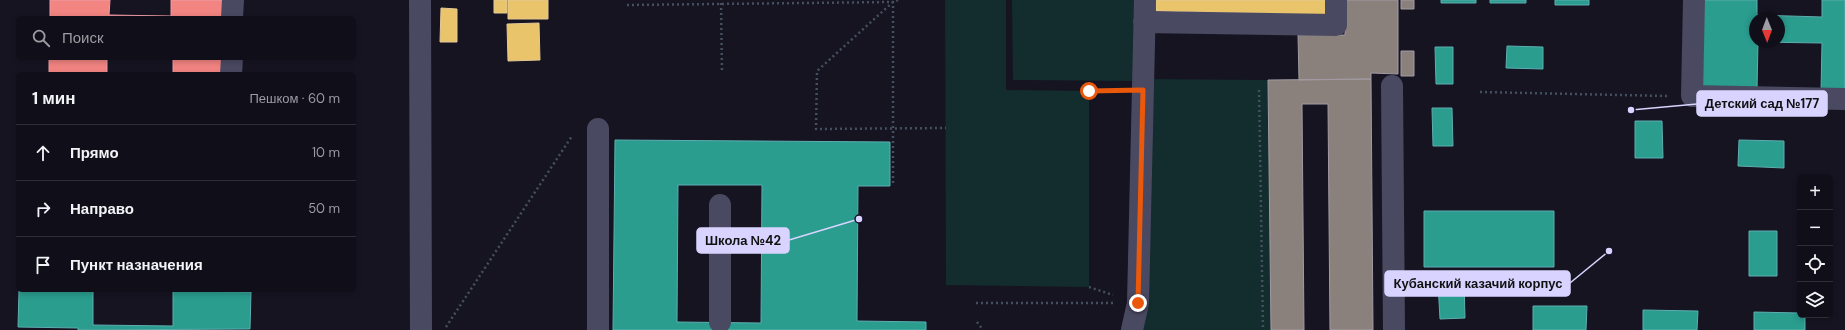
<!DOCTYPE html>
<html lang="ru">
<head>
<meta charset="utf-8">
<style>
	:root { --surface:#100f19; --page:#1e1d26; --text:#f1f3f6; --muted:#9c9ca2; --line:#302f38 }
	body { margin:0; font-family:"DM Sans",sans-serif; background:var(--page); color:var(--text) }
	.controls { position:absolute; right:12px; bottom:12px; display:grid; overflow:hidden; border-radius:6px; box-shadow:0 2px 6px #0003 }
	.controls button { width:36px; height:36px; display:grid; place-items:center; padding:0; border:0; border-bottom:1px solid var(--line); background:var(--surface); color:var(--text); font:20px sans-serif }
	.compass { position:absolute; left:1749px; top:12px; width:36px; height:36px; border-radius:50%; background:var(--surface); box-shadow:0 2px 6px #0003; rotate:179deg }
	.stop { position:absolute; width:12px; height:12px; margin:-9px; border:3px solid #ea580c; border-radius:50%; background:#fff }
	.stop.end { background:#ea580c; border-color:#fff; box-shadow:0 1px 4px #0008 }
	.list { margin:0; padding:0; list-style:none }
	h2 { display:flex; justify-content:space-between; align-items:center; height:52px; margin:0; padding:0 16px; font-size:17px }
	h2 small { font-size:13px; font-weight:400; color:var(--muted) }
	.list li { display:grid; grid-template-columns:26px 1fr auto; gap:12px; align-items:center; box-sizing:border-box; height:56px; padding:0 16px; border-top:1px solid var(--line) }
	.list b { display:block; font-size:15px; white-space:nowrap }
	.list em { font-size:13px; font-style:normal; color:var(--muted) }
	.icon { flex:none; width:22px; height:22px; fill:none; stroke:currentColor; stroke-width:2; stroke-linecap:round; stroke-linejoin:round }
	.map { position:relative; flex:none; width:1845px; height:330px; overflow:hidden }
	.search { position:absolute; background:var(--surface); box-shadow:0 2px 6px #0003; left:16px; top:16px; width:340px; height:44px; display:flex; align-items:center; gap:10px; box-sizing:border-box; padding:0 14px; border-radius:6px; color:var(--muted); font-size:15px }
	.panel { position:absolute; background:var(--surface); box-shadow:0 2px 6px #0003; left:16px; top:72px; width:340px; height:220px; border-radius:6px }
	.map>svg:first-child { display:block }
	.green { fill:#132c2d }
	.homes { fill:#e9c46a; stroke:#e4c997 }
	.schools { fill:#2a9d8f; stroke:#5eaeb1; fill-rule:evenodd }
	.health { fill:#f28482; stroke:#ea9ca8 }
	.industry { fill:#8a817c; stroke:#a29aa3 }
	.lines { fill:none; stroke-linecap:round; stroke-linejoin:round }
	.path { stroke:#44505f; stroke-width:2.5; stroke-dasharray:2 3; stroke-linecap:butt }
	.minor { stroke:#4a4962; stroke-width:22 }
	.route { stroke:#ea580c; stroke-width:5 }
	.leader { fill:none; stroke:#d9d4ff; stroke-width:1.5 }
	.callout-dot { fill:#d9d4ff; stroke:#130f26; stroke-width:1.5 }
	.callout { fill:#d9d4ff; stroke:#d9d4ff; stroke-width:1.5 }
	.callout-label { font-size:13px; text-anchor:middle; font-weight:bold; fill:#111 }
</style>
</head>
<body>
<div class="map">
<svg width="1845" height="330" viewBox="0 0 1845 330">
	<rect width="100%" height="100%" fill="#161421"/>
	<path class="green" d="M 945,0 L 1006,0 L 1006,90 L 1089,91 L 1089,287 L 946,285 Z
		M 1012,0 L 1134,0 L 1134,81 L 1013,80 Z
		M 1143,79 L 1268,80 L 1271,330 L 1132,330 Z"/>
	<path class="homes" d="M 494,0 L 507,0 L 507,13 L 494,13 Z
		M 508,0 L 548,0 L 548,19 L 508,19 Z
		M 1156,0 L 1329,0 L 1329,15 L 1156,11 Z
		M 441,8 L 457,9 L 457,42 L 440,42 Z
		M 539,23 L 540,60 L 508,61 L 507,24 Z"/>
	<path class="schools" d="M 1441,0 L 1476,0 L 1476,3 L 1441,3 Z
		M 1490,0 L 1526,0 L 1526,3 L 1490,3 Z
		M 1555,0 L 1589,0 L 1589,5 L 1555,5 Z
		M 1704,0 L 1757,0 L 1757,15 L 1822,17 L 1822,0 L 1845,0 L 1845,91 L 1821,91 L 1822,43 L 1758,42 L 1757,89 L 1702,88 ZM 1755,18 L 1779,18 L 1779,42 L 1755,42 Z
		M 1507,46 L 1543,47 L 1543,69 L 1506,68 Z
		M 1435,47 L 1453,47 L 1453,84 L 1436,84 Z
		M 1432,108 L 1452,108 L 1453,146 L 1433,146 Z
		M 1635,121 L 1662,121 L 1663,158 L 1635,158 Z
		M 615,140 L 890,142 L 890,186 L 858,186 L 857,321 L 926,322 L 926,330 L 613,330 ZM 678,185 L 762,185 L 761,323 L 677,322 Z
		M 1739,140 L 1784,141 L 1784,168 L 1738,166 Z
		M 1424,211 L 1554,211 L 1554,267 L 1424,267 Z
		M 1749,231 L 1777,231 L 1777,276 L 1749,276 Z
		M 1464,282 L 1465,318 L 1440,319 L 1438,283 Z
		M 19,290 L 93,290 L 93,325 L 173,326 L 173,291 L 251,292 L 250,329 L 78,330 L 78,328 L 18,327 Z
		M 1533,306 L 1587,306 L 1586,330 L 1533,330 Z
		M 1643,310 L 1698,311 L 1697,330 L 1643,330 Z
		M 1754,312 L 1800,313 L 1800,315 L 1805,315 L 1805,330 L 1754,330 Z"/>
	<path class="health" d="M 50,0 L 110,0 L 109,15 L 171,16 L 171,0 L 229,0 L 228,18 L 50,18 Z
		M 49,58 L 107,58 L 107,74 L 49,74 Z
		M 173,58 L 227,58 L 227,74 L 173,74 Z"/>
	<path class="industry" d="M 1345,0 L 1398,0 L 1398,74 L 1371,73 L 1371,79 L 1299,80 L 1298,35 L 1345,35 Z
		M 1401,0 L 1414,0 L 1414,9 L 1401,9 Z
		M 1401,51 L 1414,51 L 1414,76 L 1401,76 Z
		M 1371,79 L 1373,330 L 1330,330 L 1328,104 L 1302,104 L 1304,330 L 1271,330 L 1268,80 Z"/>
	<g class="lines">
		<path class="path" d="M 898,0 L 893,2 L 817,71 L 816,129 L 946,128
			M 721,3 L 722,72
			M 627,5 L 893,2 L 893,186
			M 1259,90 L 1263,330
			M 1089,91 L 1118,90
			M 1480,92 L 1667,96
			M 1089,287 L 1113,295
			M 976,303 L 1114,303
			M 977,322 L 983,330
			M 446,327 L 572,136"/>
		<path class="minor" d="M 420,0 L 421,330
			M 1694,0 L 1692,96 L 1845,99
			M 232,18 L 233,0
			M 1144,22 L 1336,25 L 1336,0
			M 231,74 L 232,58
			M 1392,86 L 1394,330
			M 598,129 L 598,330
			M 720,322 L 720,205
			M 1132,330 L 1138,303 L 1145,0"/>
	</g>
	<g class="lines">
		<path class="route" d="M 1089,91 L 1143,90 L 1138,303"/>
	</g>
	<path class="leader" d="M1631 110L1697 104M859 219L789 240M1609 251L1570 283"/>
	<g class="callout-dot">
		<circle cx="1631" cy="110" r="4"/>
		<circle cx="859" cy="219" r="4"/>
		<circle cx="1609" cy="251" r="4"/>
	</g>
	<g class="callout">
		<rect x="1697" y="91" width="130" height="25" rx="4"/>
		<rect x="697" y="228" width="92" height="25" rx="4"/>
		<rect x="1385" y="271" width="185" height="25" rx="4"/>
	</g>
	<g class="callout-label">
		<text x="1762" y="108">Детский сад №177</text>
		<text x="743" y="245">Школа №42</text>
		<text x="1478" y="288">Кубанский казачий корпус</text>
	</g>
</svg>
<div class="controls">
<button>+</button>
<button>−</button>
<button><svg class="icon" aria-label="locate" viewBox="0 0 24 24"><circle cx="12" cy="12" r="6"/><path d="M12 2v4M12 18v4M2 12h4M18 12h4"/></svg></button>
<button><svg class="icon" aria-label="layers" viewBox="0 0 24 24"><path d="M12 4l9 5-9 5-9-5zM3 14l9 5 9-5"/></svg></button>
</div>
<svg class="compass" viewBox="-18 -18 36 36"><path d="M0-13l5 13h-10z" fill="#e53935"/><path d="M0 13l5-13h-10z" fill="#9c9ca2"/></svg>
<div class="stop" style="left:1089px;top:91px"></div>
<div class="stop end" style="left:1138px;top:303px"></div>
<div class="search"><svg class="icon" aria-label="search" viewBox="0 0 24 24"><circle cx="10" cy="10" r="6"/><path d="M15 15l6 6"/></svg>Поиск</div>
<section class="panel">
<h2>1 мин<small>Пешком · 60 m</small></h2>
<ul class="list">
<li><svg class="icon" aria-label="ahead" viewBox="0 0 24 24"><path d="M12 20V5M6 11l6-6 6 6"/></svg><div><b>Прямо</b></div><em>10 m</em></li>
<li><svg class="icon" aria-label="right" viewBox="0 0 24 24"><path d="M7 20v-9h11M14 6l5 5-5 5"/></svg><div><b>Направо</b></div><em>50 m</em></li>
<li><svg class="icon" aria-label="arrive" viewBox="0 0 24 24"><path d="M6 21V4h12l-3 4 3 4H6"/></svg><div><b>Пункт назначения</b></div></li>
</ul>
</section>
</div>
</body>
</html>
